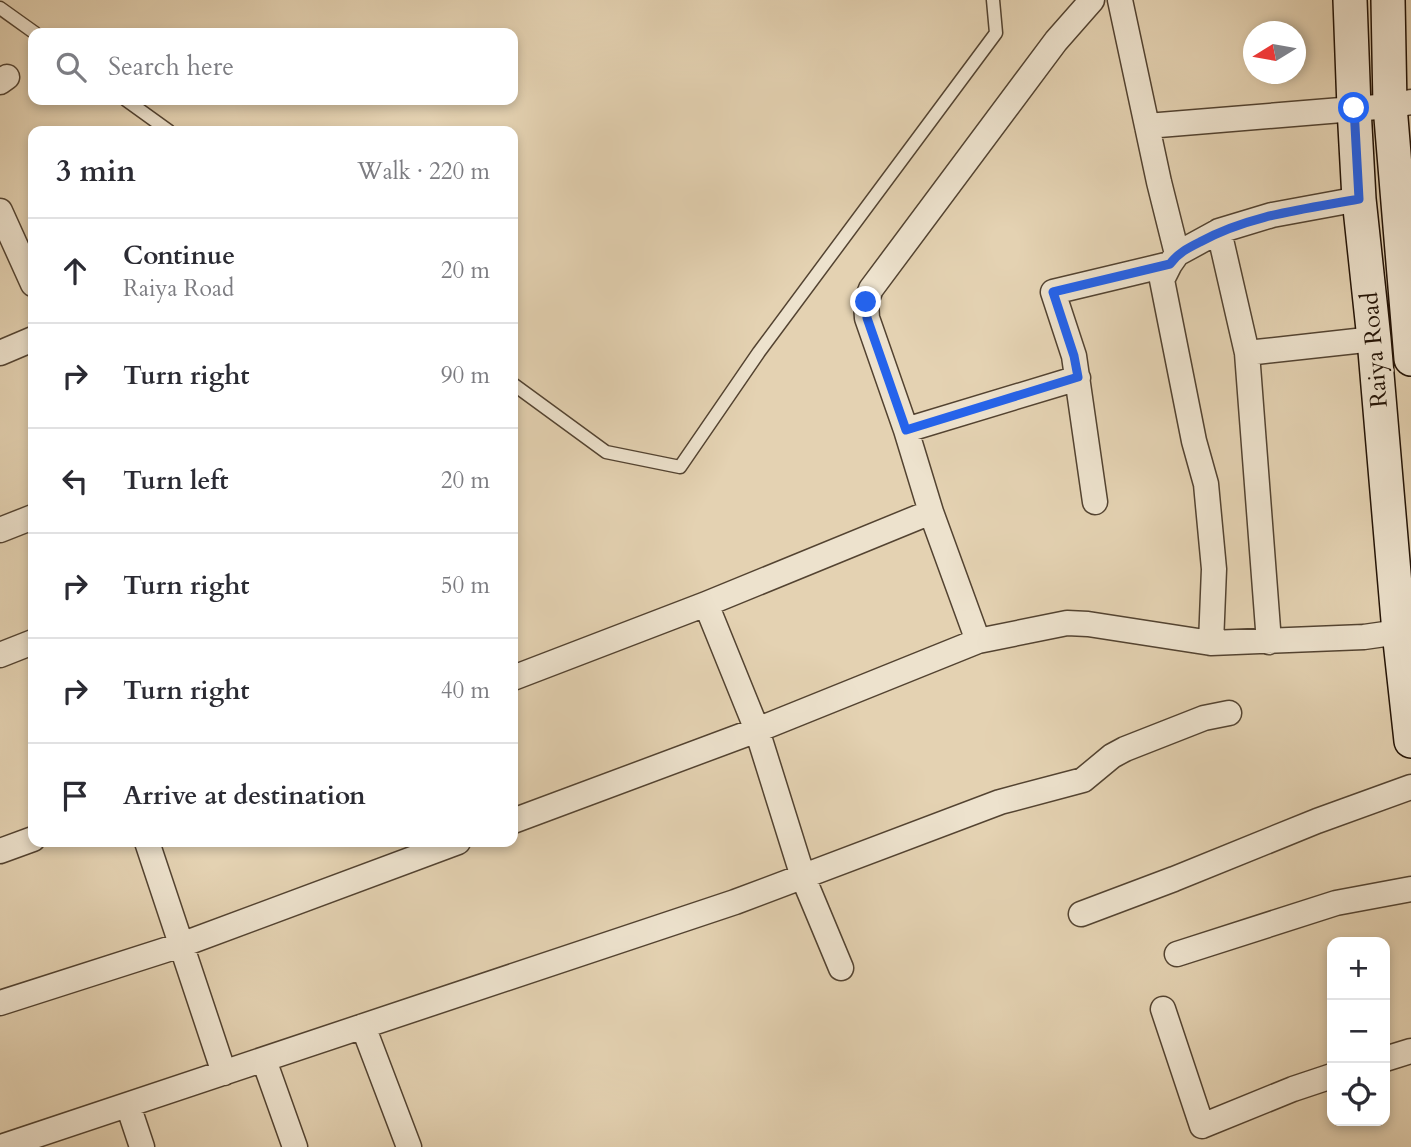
<!DOCTYPE html>
<html lang="en">
<head>
<meta charset="utf-8">
<style>
	:root { --surface:#fff; --page:#f2f2f3; --text:#2b2b33; --muted:#7c7c81; --line:#e1e1e2 }
	body { margin:0; font-family:Cardo,serif; background:var(--page); color:var(--text) }
	.controls { position:absolute; right:21px; bottom:21px; display:grid; overflow:hidden; border-radius:14px; box-shadow:0 4px 10px #0003 }
	.controls button { width:63px; height:63px; display:grid; place-items:center; padding:0; border:0; border-bottom:2px solid var(--line); background:var(--surface); color:var(--text); font:35px sans-serif }
	.compass { position:absolute; left:1243px; top:21px; width:63px; height:63px; border-radius:50%; background:var(--surface); box-shadow:0 4px 10px #0003; rotate:259deg }
	.stop { position:absolute; width:21px; height:21px; margin:-16px; border:5px solid #2563eb; border-radius:50%; background:#fff }
	.stop.end { background:#2563eb; border-color:#fff; box-shadow:0 2px 7px #0008 }
	.list { margin:0; padding:0; list-style:none }
	h2 { display:flex; justify-content:space-between; align-items:center; height:91px; margin:0; padding:0 28px; font-size:30px }
	h2 small { font-size:23px; font-weight:400; color:var(--muted) }
	.list li { display:grid; grid-template-columns:46px 1fr auto; gap:21px; align-items:center; box-sizing:border-box; height:105px; padding:0 28px; border-top:2px solid var(--line) }
	.list b { display:block; font-size:26px; white-space:nowrap }
	.list p { margin:0; font-size:23px; white-space:nowrap; color:var(--muted) }
	.list em { font-size:23px; font-style:normal; color:var(--muted) }
	.icon { flex:none; width:38px; height:38px; fill:none; stroke:currentColor; stroke-width:2; stroke-linecap:round; stroke-linejoin:round }
	.map { position:relative; flex:none; width:1411px; height:1147px; overflow:hidden }
	.search { position:absolute; background:var(--surface); box-shadow:0 4px 10px #0003; left:28px; top:28px; width:490px; height:77px; display:flex; align-items:center; gap:18px; box-sizing:border-box; padding:0 24px; border-radius:14px; color:var(--muted); font-size:26px }
	.panel { position:absolute; background:var(--surface); box-shadow:0 4px 10px #0003; left:28px; top:126px; width:490px; height:721px; border-radius:14px }
	.map>svg:first-child { display:block }
	.lines { fill:none; stroke-linecap:round; stroke-linejoin:round }
	.lane-casing { stroke:#534331; stroke-width:15 }
	.street-casing { stroke:#534331; stroke-width:27 }
	.secondary-casing { stroke:#231306; stroke-width:36 }
	.lane { stroke:#ede2cd; stroke-width:12 }
	.street { stroke:#ede2cd; stroke-width:24 }
	.secondary { stroke:#ede2cd; stroke-width:33 }
	.route { stroke:#2563eb; stroke-width:9 }
	.labels { text-anchor:middle; stroke-width:5; stroke-linejoin:round; paint-order:stroke }
	.street-label { font-size:24px; fill:#231306; stroke:#ede2cd }
</style>
</head>
<body>
<div class="map">
<svg width="1411" height="1147" viewBox="0 0 1411 1147">
	<rect width="100%" height="100%" fill="#e4d2b2"/>
	<filter id="stains"><feTurbulence type="fractalNoise" baseFrequency=".00286" numOctaves="4"/><feColorMatrix values="0 0 0 0 .2 0 0 0 0 .09 0 0 0 0 .02 0 0 0 .5 -.17"/></filter>
	<radialGradient id="worn" r=".72"><stop offset=".6" stop-color="#630" stop-opacity="0"/><stop offset="1" stop-color="#630" stop-opacity=".3"/></radialGradient>
	<g class="lines">
		<g class="lane-casing">
			<path id="lane" d="M 0,8 L 35,33
				M 126,100 L 169,131
				M 513,384 L 606,452 L 680,467 L 759,352 L 996,33 L 993,0"/>
		</g>
		<g class="street-casing">
			<path id="street" d="M 1120,0 L 1159,182 L 1177,254
				M 0,82 L 7,77
				M 1147,126 L 1390,106 L 1411,102
				M 0,211 L 33,284
				M 1219,231 L 1247,353 L 1269,642
				M 0,353 L 33,339
				M 1247,353 L 1374,339
				M 906,430 L 867,318 L 866,302 L 871,289 L 1056,41 L 1092,0
				M 1095,502 L 1074,356 L 1053,292 L 1170,264
				M 931,512 L 906,430 L 1078,378
				M 0,530 L 33,517
				M 1211,643 L 1214,569 L 1206,484 L 1194,441 L 1162,280 L 1170,264 L 1177,254 L 1219,231 L 1272,215 L 1359,199
				M 0,655 L 33,642
				M 513,678 L 706,604 L 931,512 L 978,641
				M 513,821 L 757,730 L 706,604
				M 147,842 L 224,1073
				M 0,851 L 33,839
				M 1081,914 L 1174,879 L 1317,821 L 1411,787
				M 1177,954 L 1336,903 L 1411,889
				M 841,968 L 803,877 L 757,730 L 978,641 L 1067,623 L 1088,624 L 1211,643 L 1364,637 L 1399,632 L 1411,626
				M 0,1003 L 181,945 L 458,842
				M 1163,1009 L 1202,1126 L 1293,1089 L 1332,1076
				M 363,1026 L 409,1147
				M 1385,1059 L 1411,1051
				M 264,1060 L 295,1147
				M 128,1105 L 142,1147
				M 1,1147 L 735,902 L 1000,802 L 1083,780 L 1112,756 L 1125,749 L 1204,718 L 1229,713"/>
		</g>
		<g class="secondary-casing">
			<path id="secondary" d="M 1350,0 L 1354,108 L 1359,199 L 1374,339 L 1399,632 L 1411,741
				M 1388,0 L 1390,106 L 1411,359"/>
		</g>
		<use href="#lane" class="lane"/>
		<use href="#street" class="street"/>
		<use href="#secondary" class="secondary"/>
	</g>
	<g class="lines">
		<path class="route" d="M 866,302 L 867,318 L 906,430 L 1078,377 L 1074,356 L 1053,292 L 1170,264 C 1178,253 1188,248 1200,242 C 1249,215 1305,209 1359,199 L 1354,108"/>
	</g>
	<g class="labels">
		<g class="street-label">
			<text transform="translate(1374 350) rotate(-95)" y="8">Raiya Road</text>
		</g>
	</g>
	<rect width="100%" height="100%" filter="url(#stains)"/>
	<rect width="100%" height="100%" fill="url(#worn)"/>
</svg>
<div class="controls">
<button>+</button>
<button>−</button>
<button><svg class="icon" aria-label="locate" viewBox="0 0 24 24"><circle cx="12" cy="12" r="6"/><path d="M12 2v4M12 18v4M2 12h4M18 12h4"/></svg></button>
</div>
<svg class="compass" viewBox="-18 -18 36 36"><path d="M0-13l5 13h-10z" fill="#e53935"/><path d="M0 13l5-13h-10z" fill="#7c7c81"/></svg>
<div class="stop" style="left:1354px;top:108px"></div>
<div class="stop end" style="left:866px;top:302px"></div>
<div class="search"><svg class="icon" aria-label="search" viewBox="0 0 24 24"><circle cx="10" cy="10" r="6"/><path d="M15 15l6 6"/></svg>Search here</div>
<section class="panel">
<h2>3 min<small>Walk · 220 m</small></h2>
<ul class="list">
<li><svg class="icon" aria-label="ahead" viewBox="0 0 24 24"><path d="M12 20V5M6 11l6-6 6 6"/></svg><div><b>Continue</b><p>Raiya Road</p></div><em>20 m</em></li>
<li><svg class="icon" aria-label="right" viewBox="0 0 24 24"><path d="M7 20v-9h11M14 6l5 5-5 5"/></svg><div><b>Turn right</b></div><em>90 m</em></li>
<li><svg class="icon" aria-label="left" viewBox="0 0 24 24"><path d="M17 20v-9H6M10 6l-5 5 5 5"/></svg><div><b>Turn left</b></div><em>20 m</em></li>
<li><svg class="icon" aria-label="right" viewBox="0 0 24 24"><path d="M7 20v-9h11M14 6l5 5-5 5"/></svg><div><b>Turn right</b></div><em>50 m</em></li>
<li><svg class="icon" aria-label="right" viewBox="0 0 24 24"><path d="M7 20v-9h11M14 6l5 5-5 5"/></svg><div><b>Turn right</b></div><em>40 m</em></li>
<li><svg class="icon" aria-label="arrive" viewBox="0 0 24 24"><path d="M6 21V4h12l-3 4 3 4H6"/></svg><div><b>Arrive at destination</b></div></li>
</ul>
</section>
</div>
</body>
</html>
